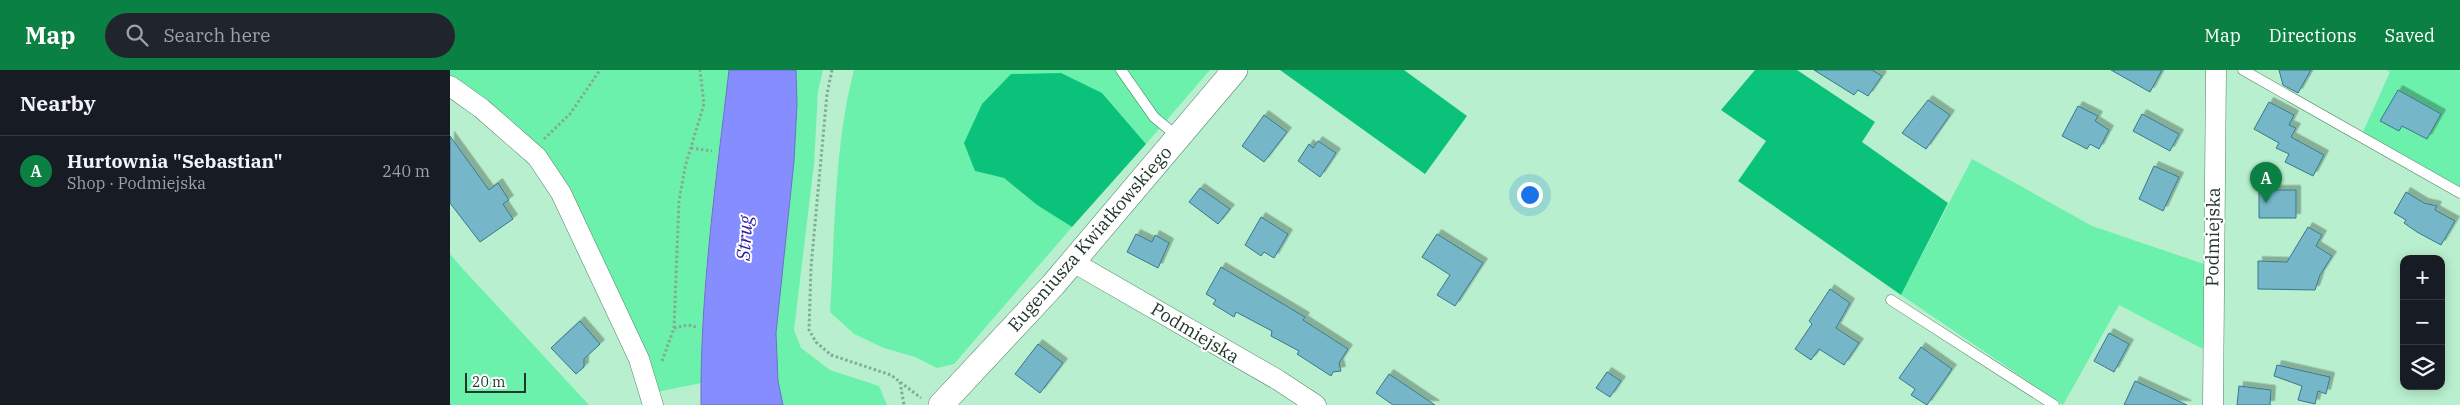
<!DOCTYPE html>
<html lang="en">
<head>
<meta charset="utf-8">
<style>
	:root { --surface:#171b24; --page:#20242c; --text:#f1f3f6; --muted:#9ea1a6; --line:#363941; --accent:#0b8043 }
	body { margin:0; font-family:"IBM Plex Serif",serif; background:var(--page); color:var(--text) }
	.controls { position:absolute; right:15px; bottom:15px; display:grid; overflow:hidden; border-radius:10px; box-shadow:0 2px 12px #0003 }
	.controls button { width:45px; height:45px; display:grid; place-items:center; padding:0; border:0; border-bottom:1px solid var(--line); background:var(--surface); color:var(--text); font:25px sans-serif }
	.scale { position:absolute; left:15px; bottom:12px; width:61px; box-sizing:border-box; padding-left:5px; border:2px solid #203629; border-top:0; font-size:14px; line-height:18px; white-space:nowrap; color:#203629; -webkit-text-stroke:4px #fff; paint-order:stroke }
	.you { position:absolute; left:1079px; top:124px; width:18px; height:18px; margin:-12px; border:4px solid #fff; border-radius:50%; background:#1a73e8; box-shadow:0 0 0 8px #1a73e833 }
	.badge { display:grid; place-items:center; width:32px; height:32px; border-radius:50%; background:var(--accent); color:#fff; font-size:16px; font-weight:700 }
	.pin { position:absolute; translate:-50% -41px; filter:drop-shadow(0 1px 2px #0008) }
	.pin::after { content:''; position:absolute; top:26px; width:18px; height:15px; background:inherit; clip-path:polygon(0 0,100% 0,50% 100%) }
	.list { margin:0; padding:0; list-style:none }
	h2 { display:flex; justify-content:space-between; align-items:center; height:65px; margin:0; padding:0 20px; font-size:21px }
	h2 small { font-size:16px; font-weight:400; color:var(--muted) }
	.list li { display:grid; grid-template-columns:32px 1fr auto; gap:15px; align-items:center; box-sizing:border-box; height:70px; padding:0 20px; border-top:1px solid var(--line) }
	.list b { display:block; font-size:19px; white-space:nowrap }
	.list p { margin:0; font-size:16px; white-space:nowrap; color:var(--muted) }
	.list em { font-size:16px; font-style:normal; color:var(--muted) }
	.icon { flex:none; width:28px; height:28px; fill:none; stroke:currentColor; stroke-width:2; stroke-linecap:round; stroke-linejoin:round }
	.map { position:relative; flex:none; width:2010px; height:335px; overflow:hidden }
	header { display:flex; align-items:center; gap:30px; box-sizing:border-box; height:70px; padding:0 25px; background:var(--accent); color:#fff }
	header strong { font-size:24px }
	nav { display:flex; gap:28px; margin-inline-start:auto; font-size:18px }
	.search { width:350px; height:45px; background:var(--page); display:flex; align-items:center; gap:12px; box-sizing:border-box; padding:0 18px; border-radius:28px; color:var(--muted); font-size:19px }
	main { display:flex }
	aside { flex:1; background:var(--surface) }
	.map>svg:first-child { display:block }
	.green { fill:#6cf1ac }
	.forest { fill:#0bc27b }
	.water { fill:#868dff; stroke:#6773bf }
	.building { fill:#74b6c9; stroke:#37798b; filter:url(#shadow) }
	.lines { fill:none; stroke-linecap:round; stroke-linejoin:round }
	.service-casing { stroke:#4f8366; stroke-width:11 }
	.minor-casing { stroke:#4f8366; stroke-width:21 }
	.tertiary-casing { stroke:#4f8366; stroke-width:26 }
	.path { stroke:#81ac93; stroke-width:3; stroke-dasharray:2.5 2.5; stroke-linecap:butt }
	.service { stroke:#fff; stroke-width:10 }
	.minor { stroke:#fff; stroke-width:20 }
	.tertiary { stroke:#fff; stroke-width:25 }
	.labels { text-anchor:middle; stroke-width:4; stroke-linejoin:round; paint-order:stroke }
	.street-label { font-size:18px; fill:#203629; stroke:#fff }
	.water-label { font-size:19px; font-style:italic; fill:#321ba0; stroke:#fff }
</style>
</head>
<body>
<header>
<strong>Map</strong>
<div class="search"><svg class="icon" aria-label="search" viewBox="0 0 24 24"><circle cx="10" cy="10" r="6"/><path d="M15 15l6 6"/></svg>Search here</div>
<nav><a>Map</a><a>Directions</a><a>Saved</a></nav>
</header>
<main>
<aside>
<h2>Nearby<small></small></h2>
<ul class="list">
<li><span class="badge">A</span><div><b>Hurtownia &quot;Sebastian&quot;</b><p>Shop · Podmiejska</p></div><em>240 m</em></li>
</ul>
</aside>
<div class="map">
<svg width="2010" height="335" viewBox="0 0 2010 335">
	<defs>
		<filter id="shadow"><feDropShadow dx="4.5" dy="-4.5" stdDeviation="0" flood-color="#0004"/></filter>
	</defs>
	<rect width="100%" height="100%" fill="#b8efce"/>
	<path class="green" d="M 0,0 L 279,0 C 266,104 251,208 251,313 L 207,322 L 109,135 L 70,81 L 0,26 Z
		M 346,0 L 373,0 L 368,21 L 364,94 L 344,260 L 351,278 L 380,300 L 429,316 L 437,335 L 333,335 L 328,311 L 326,263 L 344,91 L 347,34 Z
		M 404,0 L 760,0 L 696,74 L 652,23 L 525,101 L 554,108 L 587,135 L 622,157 L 504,294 L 487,298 L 465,287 L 434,278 L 404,264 L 380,242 C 385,165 384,75 404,0 Z
		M 1937,0 L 2010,0 L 2010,117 L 1913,62 L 1940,2 Z
		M 1522,89 L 1642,156 L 1754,194 L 1753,279 L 1669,235 L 1613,335 L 1451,225 Z
		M 0,184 L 12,198 L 139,335 L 0,335 Z"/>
	<path class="forest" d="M 830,0 L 954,0 L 1017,46 L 975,104 Z
		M 1305,0 L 1347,0 L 1425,52 L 1412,72 L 1498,133 L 1451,225 L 1288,111 L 1316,71 L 1271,40 Z
		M 611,3 L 652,23 L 696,74 L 622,157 L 587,135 L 554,108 L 525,101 L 514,73 L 532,34 L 561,4 Z"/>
	<path class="water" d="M 279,0 L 346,0 L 347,34 L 344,91 L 326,263 L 328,311 L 333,335 L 251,335 C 250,221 266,112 279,0 Z"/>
	<path class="building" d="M 1364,0 L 1422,0 L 1432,6 L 1418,26 L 1408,20 L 1404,25 Z
		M 1661,0 L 1712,0 L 1700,22 Z
		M 1829,0 L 1861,0 L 1848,23 L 1833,15 Z
		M 1948,20 L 1991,44 L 1977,69 L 1952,56 L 1949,61 L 1930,51 Z
		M 1478,30 L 1500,45 L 1476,79 L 1452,63 Z
		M 1819,32 L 1844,45 L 1839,55 L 1846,58 L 1841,67 L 1874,85 L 1863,106 L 1835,92 L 1839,84 L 1826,78 L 1829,73 L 1804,59 Z
		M 1628,36 L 1648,46 L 1645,51 L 1659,60 L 1649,79 L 1640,74 L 1637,79 L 1612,66 Z
		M 1692,44 L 1729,64 L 1720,81 L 1683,61 Z
		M 814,45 L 837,62 L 814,92 L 792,76 Z
		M 0,66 L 39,120 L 48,113 L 59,130 L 53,134 L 63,149 L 30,172 L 0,133 Z
		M 868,71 L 886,83 L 870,107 L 848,91 L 859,74 L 863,78 Z
		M 1704,96 L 1729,107 L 1713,141 L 1689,129 Z
		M 750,118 L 780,139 L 768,154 L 739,132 Z
		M 1809,120 L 1846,120 L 1846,148 L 1809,148 Z
		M 1956,122 L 1974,133 L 1987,136 L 1985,140 L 2005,151 L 1991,175 L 1967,162 L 1954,153 L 1956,150 L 1944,143 Z
		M 811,147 L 838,164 L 824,188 L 814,182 L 811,186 L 795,175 Z
		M 1858,157 L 1872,165 L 1866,176 L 1882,186 L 1870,205 L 1865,220 L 1808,219 L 1808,191 L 1837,192 Z
		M 686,164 L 702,172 L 705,165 L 719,173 L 708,198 L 677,182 Z
		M 987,164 L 1033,193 L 1005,236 L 987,225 L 1000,205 L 972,187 Z
		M 771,197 L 855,247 L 853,250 L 898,279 L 889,293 L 891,301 L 883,302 L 881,306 L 847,284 L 849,281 L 821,266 L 822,261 L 786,242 L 784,247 L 763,234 L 766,230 L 756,224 Z
		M 1380,219 L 1400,233 L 1386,258 L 1409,273 L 1394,295 L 1369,279 L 1361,290 L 1345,279 L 1362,254 L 1359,251 Z
		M 130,251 L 150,274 L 134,289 L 134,297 L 126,304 L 101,278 Z
		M 1659,263 L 1679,274 L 1664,302 L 1644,291 Z
		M 588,274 L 613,293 L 590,323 L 565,304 Z
		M 1471,277 L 1502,299 L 1477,335 L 1461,325 L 1465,319 L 1449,308 Z
		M 1827,295 L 1880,307 L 1876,324 L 1868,321 L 1865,334 L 1848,330 L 1852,316 L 1824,306 Z
		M 1157,302 L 1171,311 L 1160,327 L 1146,318 Z
		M 939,304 L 985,335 L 943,335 L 926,323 Z
		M 1685,311 L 1737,335 L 1674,335 Z
		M 1789,316 L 1821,320 L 1820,335 L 1787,335 Z"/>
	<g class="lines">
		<g class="service-casing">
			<path id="service" d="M 671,0 L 704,47 L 728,67
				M 1793,0 L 2010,123
				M 1441,230 L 1604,335"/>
		</g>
		<g class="minor-casing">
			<path id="minor" d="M 0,16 L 31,38 L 87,87 L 111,123 L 189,289 L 203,335
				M 623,192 L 828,310 L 866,335
				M 1763,335 L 1766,0"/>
		</g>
		<g class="tertiary-casing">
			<path id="tertiary" d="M 491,335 L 603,215 L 785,0"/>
		</g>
		<path class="path" d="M 382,0 L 377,24 L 361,197 L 359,260 L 366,272 L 381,285 L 441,305 L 471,328
			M 94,69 L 120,44 L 150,0
			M 241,78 L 262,81
			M 224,258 L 238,255 L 246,257
			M 212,291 L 224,258 L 229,131 L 235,97 L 254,34 L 250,0
			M 450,312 L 454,335"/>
		<use href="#service" class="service"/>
		<use href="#minor" class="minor"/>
		<use href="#tertiary" class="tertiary"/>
	</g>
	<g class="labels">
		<g class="street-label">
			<text transform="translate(1763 167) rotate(-89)" y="6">Podmiejska</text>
			<text transform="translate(640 169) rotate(-49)" y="6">Eugeniusza Kwiatkowskiego</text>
			<text transform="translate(745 263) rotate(31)" y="6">Podmiejska</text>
		</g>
		<g class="water-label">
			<text transform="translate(294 168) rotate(-87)" y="7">Strug</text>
		</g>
	</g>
</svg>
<div class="controls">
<button>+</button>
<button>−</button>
<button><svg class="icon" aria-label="layers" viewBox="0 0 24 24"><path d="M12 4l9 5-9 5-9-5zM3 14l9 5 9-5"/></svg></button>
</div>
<div class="scale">20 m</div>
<div class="you"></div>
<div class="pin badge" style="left:1816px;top:133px">A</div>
</div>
</main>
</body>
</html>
